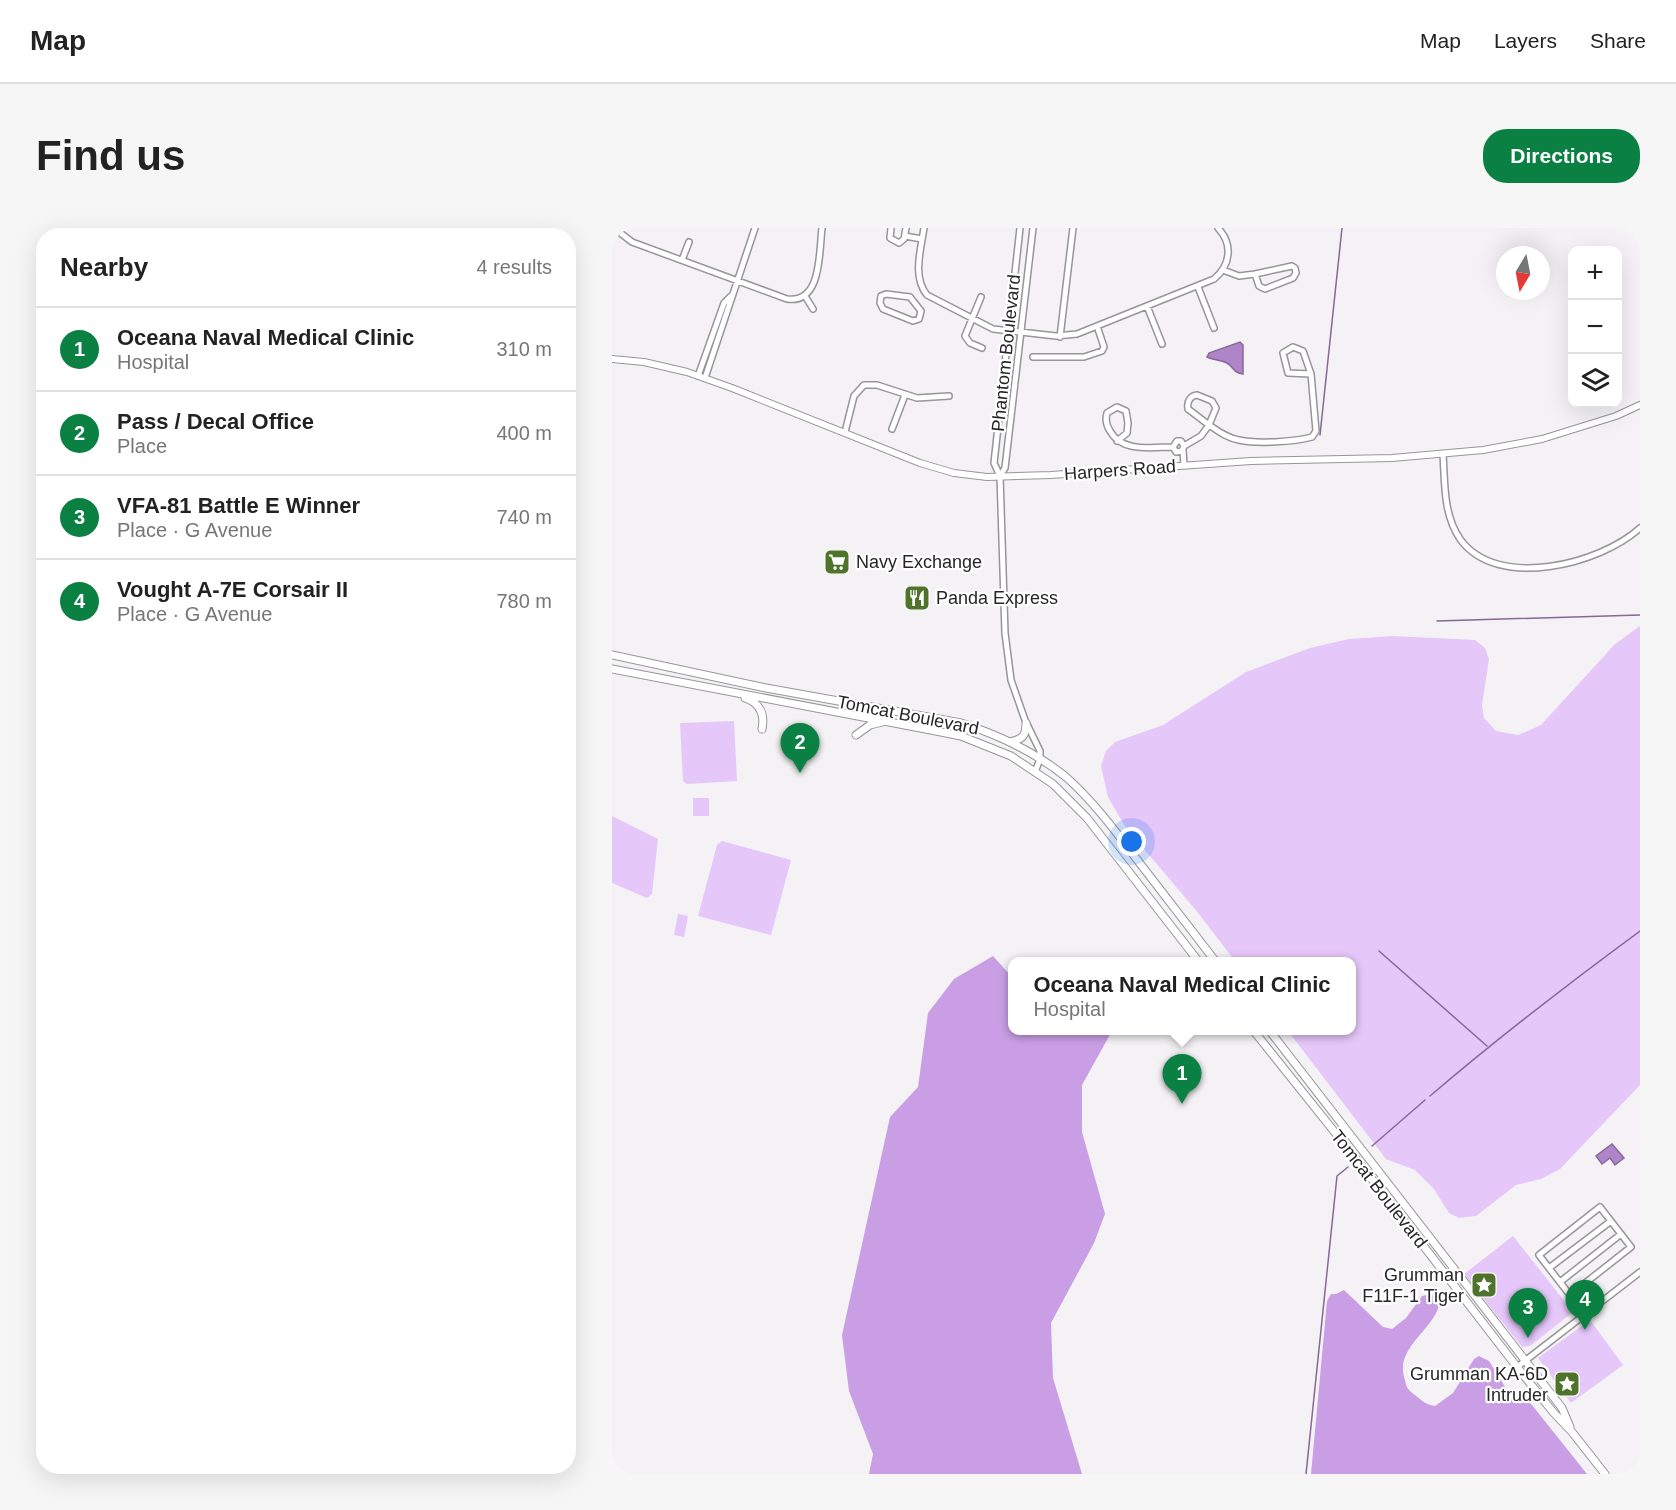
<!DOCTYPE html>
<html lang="en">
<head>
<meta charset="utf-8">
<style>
	:root { --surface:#fff; --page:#f6f6f6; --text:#222; --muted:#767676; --line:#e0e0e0; --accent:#0b8043 }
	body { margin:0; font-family:Helvetica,sans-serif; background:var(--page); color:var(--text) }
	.controls { position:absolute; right:18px; top:18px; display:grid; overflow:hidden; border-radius:12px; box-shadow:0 6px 24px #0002 }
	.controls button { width:54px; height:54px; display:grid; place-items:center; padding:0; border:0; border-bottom:2px solid var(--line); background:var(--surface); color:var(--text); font:30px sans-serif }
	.compass { position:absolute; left:884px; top:18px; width:54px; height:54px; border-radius:50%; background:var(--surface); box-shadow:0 6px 24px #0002; rotate:190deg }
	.you { position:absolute; left:520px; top:614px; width:21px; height:21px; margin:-15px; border:4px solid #fff; border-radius:50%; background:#1a73e8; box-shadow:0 0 0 9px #1a73e833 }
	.badge { display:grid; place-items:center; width:39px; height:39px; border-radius:50%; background:var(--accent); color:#fff; font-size:20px; font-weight:700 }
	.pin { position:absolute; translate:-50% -50px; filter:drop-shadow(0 2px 3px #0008) }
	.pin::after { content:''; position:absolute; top:32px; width:21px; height:18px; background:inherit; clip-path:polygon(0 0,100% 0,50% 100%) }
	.popup { position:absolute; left:396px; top:729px; width:348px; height:78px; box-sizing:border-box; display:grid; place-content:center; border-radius:12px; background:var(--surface); filter:drop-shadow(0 2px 4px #0005); font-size:20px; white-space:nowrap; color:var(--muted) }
	.popup b { font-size:22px; color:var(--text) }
	.popup::after { content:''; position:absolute; left:50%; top:100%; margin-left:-12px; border:12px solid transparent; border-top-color:var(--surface) }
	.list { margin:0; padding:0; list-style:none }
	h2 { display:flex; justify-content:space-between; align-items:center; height:78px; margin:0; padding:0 24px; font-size:26px }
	h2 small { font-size:20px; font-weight:400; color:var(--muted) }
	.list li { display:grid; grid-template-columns:39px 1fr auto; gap:18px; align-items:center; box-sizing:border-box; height:84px; padding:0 24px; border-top:2px solid var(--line) }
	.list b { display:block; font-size:22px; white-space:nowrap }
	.list p { margin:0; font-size:20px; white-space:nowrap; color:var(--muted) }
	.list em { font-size:20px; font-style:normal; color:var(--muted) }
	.icon { flex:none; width:33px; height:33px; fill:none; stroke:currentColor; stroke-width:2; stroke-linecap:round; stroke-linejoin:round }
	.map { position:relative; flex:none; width:1028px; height:1246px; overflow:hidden; border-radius:24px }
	header { display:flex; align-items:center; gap:36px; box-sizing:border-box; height:84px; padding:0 30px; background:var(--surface); border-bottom:2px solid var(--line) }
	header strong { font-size:28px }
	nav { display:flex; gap:33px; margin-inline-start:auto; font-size:21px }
	.intro { display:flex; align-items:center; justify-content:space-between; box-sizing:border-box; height:144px; padding:0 36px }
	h1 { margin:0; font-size:42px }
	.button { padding:15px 27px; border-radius:24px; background:var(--accent); color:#fff; font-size:21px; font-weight:700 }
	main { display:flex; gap:36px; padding:0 36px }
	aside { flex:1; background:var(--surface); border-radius:24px; box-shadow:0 6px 24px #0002 }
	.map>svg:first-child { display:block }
	.green { fill:#e5c7fa }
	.forest { fill:#c99ee5 }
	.water { fill:#af85ca; stroke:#866899; stroke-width:1.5 }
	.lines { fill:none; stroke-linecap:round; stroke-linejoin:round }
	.stream { stroke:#866899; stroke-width:1.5 }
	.minor-casing { stroke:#969598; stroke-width:8 }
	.tertiary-casing { stroke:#969598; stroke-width:8 }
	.secondary-casing { stroke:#969598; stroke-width:9 }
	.minor { stroke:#fff; stroke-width:5 }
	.tertiary { stroke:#fff; stroke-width:6 }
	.secondary { stroke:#fff; stroke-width:7 }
	.labels { text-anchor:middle; stroke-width:4.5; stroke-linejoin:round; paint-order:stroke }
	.street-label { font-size:18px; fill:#262627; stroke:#fff }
	.poi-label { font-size:18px; fill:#262627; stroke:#fff; text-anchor:start }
</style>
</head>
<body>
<header>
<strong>Map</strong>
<nav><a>Map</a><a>Layers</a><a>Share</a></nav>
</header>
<div class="intro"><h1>Find us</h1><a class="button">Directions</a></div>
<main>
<aside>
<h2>Nearby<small>4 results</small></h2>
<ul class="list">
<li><span class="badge">1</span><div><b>Oceana Naval Medical Clinic</b><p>Hospital</p></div><em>310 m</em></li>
<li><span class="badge">2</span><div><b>Pass / Decal Office</b><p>Place</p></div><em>400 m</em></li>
<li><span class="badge">3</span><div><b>VFA-81 Battle E Winner</b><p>Place · G Avenue</p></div><em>740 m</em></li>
<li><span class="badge">4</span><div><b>Vought A-7E Corsair II</b><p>Place · G Avenue</p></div><em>780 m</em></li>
</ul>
</aside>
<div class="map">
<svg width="1028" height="1246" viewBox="0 0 1028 1246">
	<rect width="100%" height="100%" fill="#f4f2f5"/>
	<path class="green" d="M 1028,398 L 1028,857 L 948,941 L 929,951 L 904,957 L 864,988 L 847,990 L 837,985 L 822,961 L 803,942 L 774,931 L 676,803 L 740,802 L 740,734 L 623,733 L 583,681 L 514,600 L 496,569 L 489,538 L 494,523 L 503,514 L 551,497 L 634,444 L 698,420 L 737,411 L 781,408 L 863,412 L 873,420 L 877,431 L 870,477 L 872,490 L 884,503 L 906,507 L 929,497 L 1003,416 Z
		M 122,493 L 125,553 L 75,556 L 71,553 L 68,495 Z
		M 81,570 L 97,570 L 97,588 L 81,588 Z
		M 0,588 L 46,611 L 40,666 L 35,670 L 0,655 Z
		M 110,613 L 179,632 L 159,707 L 86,688 L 105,617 Z
		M 66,686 L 76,688 L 72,709 L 62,707 Z
		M 901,1008 L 961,1084 L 918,1118 L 910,1119 L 852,1046 Z
		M 978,1092 L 1011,1137 L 959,1175 L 926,1130 Z"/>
	<path class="forest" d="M 381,728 L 400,749 L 400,802 L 500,803 L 470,857 L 470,904 L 493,986 L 482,1015 L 439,1095 L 441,1150 L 470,1246 L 257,1246 L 261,1226 L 237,1163 L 230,1107 L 278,889 L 306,859 L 316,785 L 342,751 Z
		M 732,1062 L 771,1099 L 780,1101 L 794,1090 L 810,1068 L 819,1066 L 828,1073 C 824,1102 781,1119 793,1152 C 794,1158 795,1160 799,1164 C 807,1170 813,1177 823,1178 L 841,1165 L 862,1131 L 867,1128 L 877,1133 L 895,1162 L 912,1167 L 975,1246 L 699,1246 L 715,1073 L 719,1066 L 724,1066 Z"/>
	<path class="water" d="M 628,114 L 631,117 L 631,146 C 621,145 622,139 615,135 C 609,132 601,132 595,129 L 597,125 Z
		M 1000,916 L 1012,930 L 1003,937 L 998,930 L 990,936 L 984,928 Z"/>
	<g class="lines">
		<path class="stream" d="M 708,207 L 730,0
			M 825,393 L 1028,387
			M 767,723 L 875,818
			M 818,868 C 886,810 956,756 1028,703
			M 760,918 L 813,872
			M 694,1246 L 725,948 L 736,939"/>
		<g class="minor-casing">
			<path id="minor" d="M 2,0 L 20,14 L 175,71 C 210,76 207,24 210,0
				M 279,0 L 278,10 L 287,15 L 292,11 L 294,0
				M 312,0 C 309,21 300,49 315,67 L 381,101 L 444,108 L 465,106 L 602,51 C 619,37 621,16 606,0
				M 408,0 L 382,235 L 388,248 L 393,405 L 399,452 L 413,492 L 428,523 L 428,531 L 423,544
				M 293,8 L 310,11
				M 70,32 L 77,14
				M 680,38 L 683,40 L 684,45 L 681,50 L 653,61 L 647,58 L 643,46 Z
				M 611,42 L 627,48 L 643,46
				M 586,59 L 602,100
				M 274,66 L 298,69 L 309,83 L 307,91 L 301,93 L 271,81 L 268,75 L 269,68 Z
				M 193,68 L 201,81
				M 369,69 L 353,108 L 358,115 L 370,120
				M 535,78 L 550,116
				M 448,109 L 461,0
				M 681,119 L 691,123 L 699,146 L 676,145 L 671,125 Z
				M 421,129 L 472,129 L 490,123 L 492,119 L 485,98
				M 86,148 L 112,75 L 119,68
				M 93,150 L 143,0
				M 585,167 L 600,173 L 604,180 L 597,197 L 576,181 C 575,175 577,168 585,167 Z
				M 280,201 L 293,167
				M 233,204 L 242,168 L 252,157 L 265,157 L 305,170 L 337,168
				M 505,213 L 515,205 L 516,195 L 514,183 L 505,179 L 495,185 C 493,192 494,197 498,203 C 510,225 540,219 561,219
				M 561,219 L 564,224 L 570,223 L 572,218 L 589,208 L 597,197 C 606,203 615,210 627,212 C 645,216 682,214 700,209 L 704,203 L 699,146
				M 561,219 L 565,213 L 569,213 L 572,218
				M 571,222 L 572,237
				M 831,226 C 833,255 831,286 848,311 C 885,363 989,336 1028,300
				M 388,248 L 393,240 L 421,0
				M 937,1040 L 999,993
				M 948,1054 L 1009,1006
				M 958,1067 L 1019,1019 L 988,979 L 927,1027 C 942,1047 958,1067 973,1086
				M 905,1139 L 1028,1044"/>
		</g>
		<g class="tertiary-casing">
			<path id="tertiary" d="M 0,131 L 32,134 L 75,144 L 120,160 L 308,235 L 342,245 L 375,249 L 439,247 L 639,233 L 780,230 L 871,222 L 930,211 L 1004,188 L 1028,177"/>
		</g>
		<g class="secondary-casing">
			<path id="secondary" d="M 0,427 L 154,460 L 349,495 C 387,507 423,524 454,549 C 480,572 502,601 523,629 C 550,664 577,699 604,734
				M 0,441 L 324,503 L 349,508 L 399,528 L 441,556 L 475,590 L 587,734
				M 133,470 C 148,475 153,486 150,501
				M 244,507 L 258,497 L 270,494
				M 398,514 C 411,511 414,508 414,495
				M 641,802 L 749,937 L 905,1139 L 941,1184 L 960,1204 L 993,1246
				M 657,802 L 950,1180 L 958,1199"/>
		</g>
		<use href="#minor" class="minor"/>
		<use href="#tertiary" class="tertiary"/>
		<use href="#secondary" class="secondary"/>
	</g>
	<defs>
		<g id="supermarket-square" transform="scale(1.35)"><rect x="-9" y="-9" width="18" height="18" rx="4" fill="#50732c" stroke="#fff"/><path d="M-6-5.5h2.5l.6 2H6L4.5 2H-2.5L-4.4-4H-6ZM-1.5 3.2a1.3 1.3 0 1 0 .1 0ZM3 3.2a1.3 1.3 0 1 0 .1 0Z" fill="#fff"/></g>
		<g id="restaurant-square" transform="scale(1.35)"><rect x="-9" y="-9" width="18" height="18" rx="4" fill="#50732c" stroke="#fff"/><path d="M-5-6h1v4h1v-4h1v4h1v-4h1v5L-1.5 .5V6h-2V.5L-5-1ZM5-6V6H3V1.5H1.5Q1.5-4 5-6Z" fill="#fff"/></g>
		<g id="sight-square" transform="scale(1.35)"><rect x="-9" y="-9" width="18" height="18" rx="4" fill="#50732c" stroke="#fff"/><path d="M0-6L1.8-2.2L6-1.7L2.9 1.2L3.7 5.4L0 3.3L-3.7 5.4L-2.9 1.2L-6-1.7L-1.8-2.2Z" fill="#fff"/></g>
	</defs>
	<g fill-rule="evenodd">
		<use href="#supermarket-square" x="225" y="334"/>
		<use href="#restaurant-square" x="305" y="370"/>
		<use href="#sight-square" x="872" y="1057"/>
		<use href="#sight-square" x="955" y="1156"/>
	</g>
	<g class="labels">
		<g class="street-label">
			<text transform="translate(394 125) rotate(-84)" y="6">Phantom Boulevard</text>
			<text transform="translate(508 242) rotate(-4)" y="6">Harpers Road</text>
			<text transform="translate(296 487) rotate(11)" y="6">Tomcat Boulevard</text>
			<text transform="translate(767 961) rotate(52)" y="6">Tomcat Boulevard</text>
		</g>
		<g class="poi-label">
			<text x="244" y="340">Navy Exchange</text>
			<text x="324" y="376">Panda Express</text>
			<text x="852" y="1053" text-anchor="end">Grumman<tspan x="852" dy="21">F11F-1 Tiger</tspan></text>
			<text x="936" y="1152" text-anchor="end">Grumman KA-6D<tspan x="936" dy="21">Intruder</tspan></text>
		</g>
	</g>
</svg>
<div class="controls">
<button>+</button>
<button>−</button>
<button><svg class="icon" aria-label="layers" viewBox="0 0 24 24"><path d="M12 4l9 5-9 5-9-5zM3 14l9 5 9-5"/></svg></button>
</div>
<svg class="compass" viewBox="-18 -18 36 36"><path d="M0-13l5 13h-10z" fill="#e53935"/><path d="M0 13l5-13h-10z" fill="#767676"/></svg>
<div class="you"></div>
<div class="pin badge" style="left:570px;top:876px">1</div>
<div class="popup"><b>Oceana Naval Medical Clinic</b>Hospital</div>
<div class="pin badge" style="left:188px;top:545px">2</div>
<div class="pin badge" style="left:916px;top:1110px">3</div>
<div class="pin badge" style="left:973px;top:1102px">4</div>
</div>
</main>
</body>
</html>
